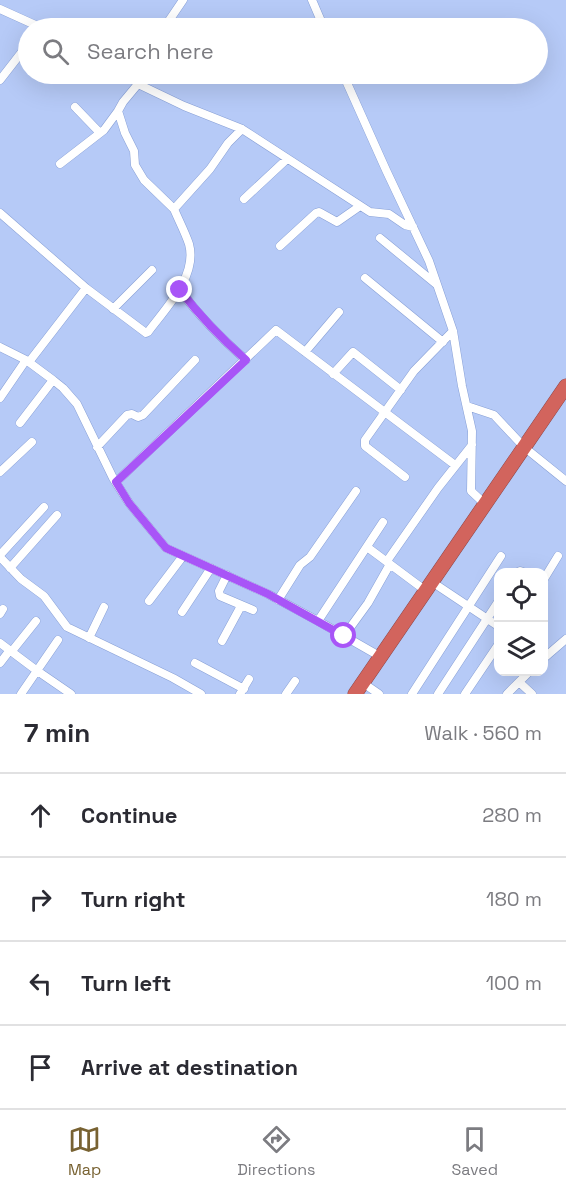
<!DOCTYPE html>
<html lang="en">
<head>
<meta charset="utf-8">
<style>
	:root { --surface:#fff; --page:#f2f2f3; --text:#2b2b33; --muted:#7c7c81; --line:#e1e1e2; --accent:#786232 }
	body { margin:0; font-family:"Space Grotesk",sans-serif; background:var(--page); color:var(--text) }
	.controls { position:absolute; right:18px; bottom:18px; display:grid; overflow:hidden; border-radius:12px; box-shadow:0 6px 24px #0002 }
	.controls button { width:54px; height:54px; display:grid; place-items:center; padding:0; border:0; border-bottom:2px solid var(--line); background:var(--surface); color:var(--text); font:30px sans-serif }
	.stop { position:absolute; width:18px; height:18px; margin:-14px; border:4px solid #a855f7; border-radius:50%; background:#fff }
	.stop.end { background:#a855f7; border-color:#fff; box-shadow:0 2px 6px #0008 }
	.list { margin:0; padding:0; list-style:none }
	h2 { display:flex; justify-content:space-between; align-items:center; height:78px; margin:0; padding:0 24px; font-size:26px }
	h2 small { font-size:20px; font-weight:400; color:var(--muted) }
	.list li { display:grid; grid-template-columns:39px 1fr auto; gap:18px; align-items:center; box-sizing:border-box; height:84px; padding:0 24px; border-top:2px solid var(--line) }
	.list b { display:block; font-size:22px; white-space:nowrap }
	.list em { font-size:20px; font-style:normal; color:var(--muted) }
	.icon { flex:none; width:33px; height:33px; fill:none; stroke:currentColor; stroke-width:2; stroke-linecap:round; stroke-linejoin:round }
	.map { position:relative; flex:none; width:566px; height:694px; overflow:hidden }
	.search { position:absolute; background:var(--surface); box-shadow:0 6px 24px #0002; left:18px; right:18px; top:18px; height:66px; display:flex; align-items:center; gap:15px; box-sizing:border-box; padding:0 21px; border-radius:33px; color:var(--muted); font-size:22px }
	.sheet { height:414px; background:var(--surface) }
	nav { display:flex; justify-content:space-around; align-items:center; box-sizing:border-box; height:84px; border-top:2px solid var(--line); background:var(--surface); font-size:16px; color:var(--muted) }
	nav a { display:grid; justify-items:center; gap:3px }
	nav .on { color:var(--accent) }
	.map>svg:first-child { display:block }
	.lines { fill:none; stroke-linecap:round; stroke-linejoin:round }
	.street-casing { stroke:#88a0d6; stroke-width:9 }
	.highway-casing { stroke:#8c4749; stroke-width:15 }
	.street { stroke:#fff; stroke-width:8 }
	.highway { stroke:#d2645d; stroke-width:14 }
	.route { stroke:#a855f7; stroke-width:8 }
</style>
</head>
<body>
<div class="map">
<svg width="566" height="694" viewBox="0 0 566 694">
	<rect width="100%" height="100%" fill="#b6caf7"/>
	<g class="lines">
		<g class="street-casing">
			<path id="street" d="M 312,0 L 324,28
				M 0,9 L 42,28
				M 164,28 L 183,0
				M 128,74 L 138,84 L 184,106 L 242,129 L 370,212 L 389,214 L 405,225 L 413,227
				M 343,74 L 386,170 L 429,261 L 453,331 L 462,386 L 472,431 L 471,491 L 485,504
				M 0,80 L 28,44
				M 138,84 L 123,102 L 118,111 L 125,133 L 134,151 L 135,165 L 144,180 L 174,209 L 210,169 L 228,143 L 242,129
				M 75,107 L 100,133
				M 60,164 L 104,130 L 118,111
				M 244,199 L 287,159
				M 0,213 L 86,288 L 146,333 L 148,332 C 165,309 198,276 189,244 C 185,232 179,221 174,209
				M 380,238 L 436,284
				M 280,246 L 316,213 L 319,212 L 337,222 L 360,206
				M 365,278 L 443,342
				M 180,290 C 199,316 222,339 246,360
				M 113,309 L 152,270
				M 0,347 L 26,360 L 53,380 L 63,388 L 77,404 L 113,478 L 129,503 L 166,548 L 268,594 L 318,621 L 381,657
				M 305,352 L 339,312
				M 29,362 L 86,288
				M 333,374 L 353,352 L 401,390
				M 0,398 L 26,360
				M 467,406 L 494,415 L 524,447 L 566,481
				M 20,423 L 53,380
				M 97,447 L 127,415 L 132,414 L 138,417 L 143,415 L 195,360
				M 0,472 L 32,442
				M 405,477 L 365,446 L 365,440 L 414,371 L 453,331
				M 116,482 L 276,330 L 455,465
				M 367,547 L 426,591
				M 0,555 L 44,507
				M 0,557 L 21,579 L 44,596 L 67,627 L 173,678 L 201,694
				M 387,561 L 438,488 L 472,445
				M 10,568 L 57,515
				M 518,572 L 520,571 L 523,572
				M 227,575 L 219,591 L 220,596 L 253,610
				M 544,579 L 558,556
				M 432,582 L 498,626
				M 278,600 L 300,565 L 310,557 L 356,491
				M 149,601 L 183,556
				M 182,612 L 211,568
				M 0,614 L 3,609
				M 318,621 L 383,522
				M 344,636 L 368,603 L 390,564
				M 89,638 L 104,607
				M 222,641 L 241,606
				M 0,643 L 36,670 L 71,694
				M 12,651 L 36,621
				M 544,658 L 566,639
				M 0,663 L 10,650
				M 195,663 L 244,689
				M 519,682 L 532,694
				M 363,683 L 379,694
				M 21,694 L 58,640
				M 240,694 L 249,679
				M 286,694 L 295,681
				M 412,694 L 501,556
				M 438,694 L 498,602
				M 465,694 L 498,645
				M 507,694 L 529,672"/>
		</g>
		<g class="highway-casing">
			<path id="highway" d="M 355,694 L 566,386"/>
		</g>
		<use href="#street" class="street"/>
		<use href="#highway" class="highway"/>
	</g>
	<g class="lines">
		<path class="route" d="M 180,290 C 199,315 222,339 246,360 L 116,482 L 129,503 L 166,548 L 268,594 L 344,636"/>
	</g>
</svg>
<div class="controls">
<button><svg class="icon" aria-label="locate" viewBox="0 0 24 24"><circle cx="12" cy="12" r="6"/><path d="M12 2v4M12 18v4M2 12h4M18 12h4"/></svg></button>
<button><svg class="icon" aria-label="layers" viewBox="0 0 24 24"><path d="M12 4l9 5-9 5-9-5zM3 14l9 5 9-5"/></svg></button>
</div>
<div class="stop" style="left:344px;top:636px"></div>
<div class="stop end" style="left:180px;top:290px"></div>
<div class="search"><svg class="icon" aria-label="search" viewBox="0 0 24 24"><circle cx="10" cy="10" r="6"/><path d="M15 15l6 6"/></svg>Search here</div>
</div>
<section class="sheet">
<h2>7 min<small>Walk · 560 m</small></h2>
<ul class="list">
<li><svg class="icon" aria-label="ahead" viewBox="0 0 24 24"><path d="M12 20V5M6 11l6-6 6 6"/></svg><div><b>Continue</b></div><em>280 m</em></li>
<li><svg class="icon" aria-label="right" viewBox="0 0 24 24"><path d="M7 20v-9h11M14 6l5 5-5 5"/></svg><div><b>Turn right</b></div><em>180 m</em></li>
<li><svg class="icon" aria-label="left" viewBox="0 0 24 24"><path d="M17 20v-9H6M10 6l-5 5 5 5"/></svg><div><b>Turn left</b></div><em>100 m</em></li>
<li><svg class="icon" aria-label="arrive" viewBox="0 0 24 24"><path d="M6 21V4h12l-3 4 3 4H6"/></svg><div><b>Arrive at destination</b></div></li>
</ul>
</section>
<nav>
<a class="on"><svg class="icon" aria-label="map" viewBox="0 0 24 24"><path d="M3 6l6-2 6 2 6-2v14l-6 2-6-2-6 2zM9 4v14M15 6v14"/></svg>Map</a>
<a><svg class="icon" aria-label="directions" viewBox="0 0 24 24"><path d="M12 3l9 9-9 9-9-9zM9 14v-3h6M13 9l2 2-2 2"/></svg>Directions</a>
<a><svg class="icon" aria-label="saved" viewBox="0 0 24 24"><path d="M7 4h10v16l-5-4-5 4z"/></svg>Saved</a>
</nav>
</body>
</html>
